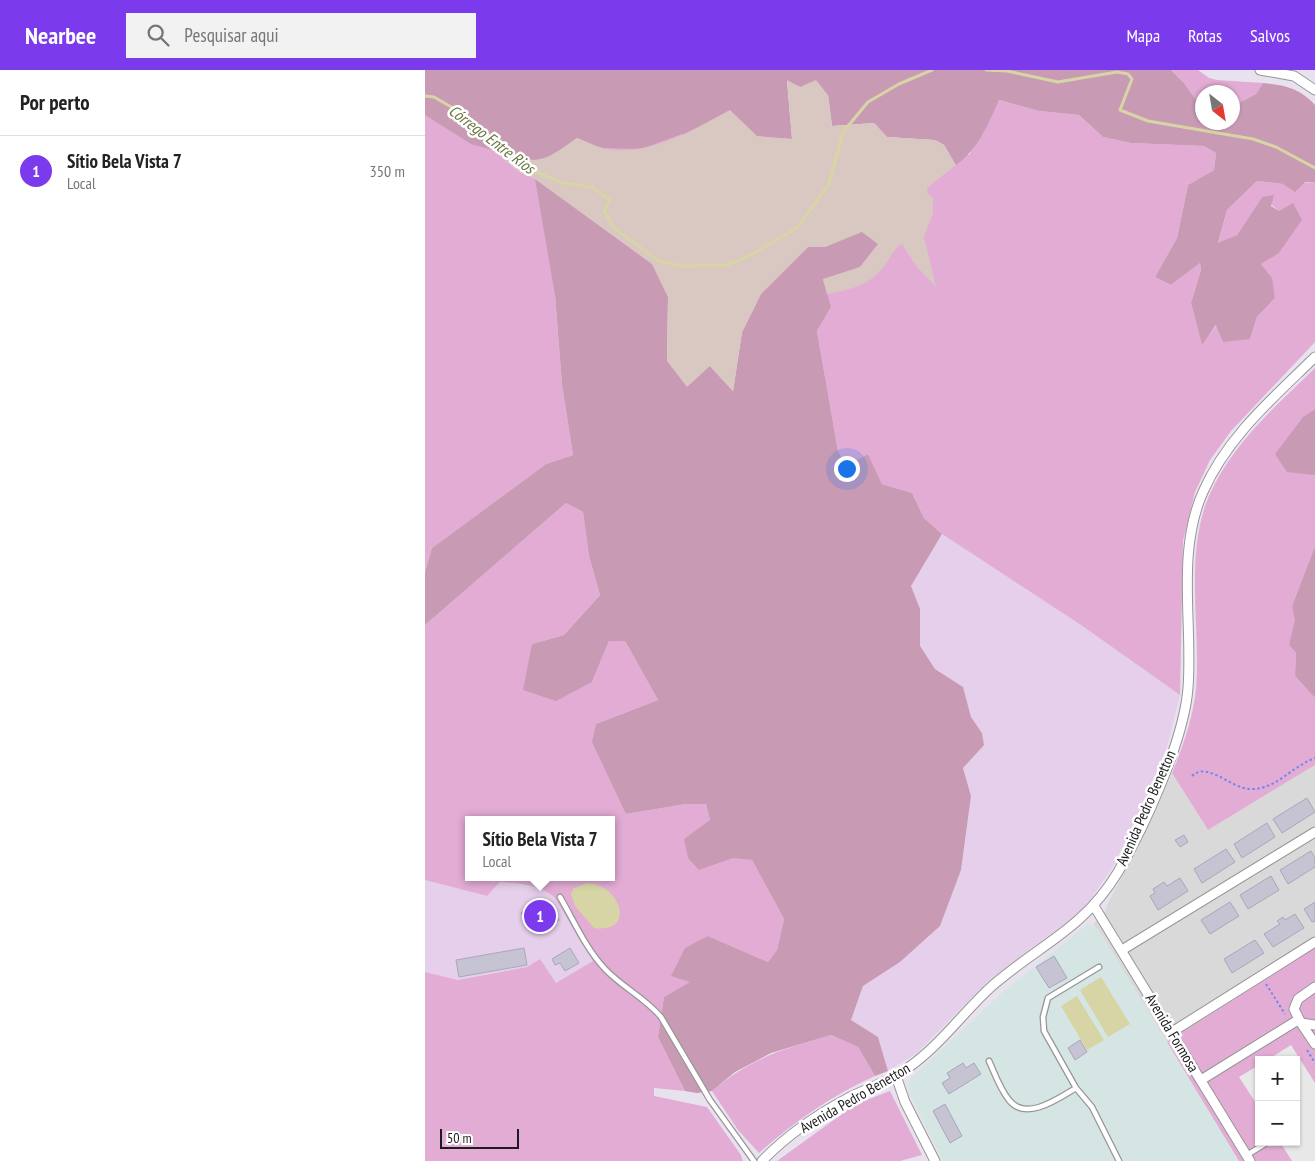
<!DOCTYPE html>
<html lang="pt">
<head>
<meta charset="utf-8">
<style>
	:root { --surface:#fff; --page:#f2f2f2; --text:#222; --muted:#767676; --line:#e0e0e0; --accent:#7c3aed }
	body { margin:0; font-family:"PT Sans Narrow",sans-serif; background:var(--page); color:var(--text) }
	.controls { position:absolute; right:15px; bottom:15px; display:grid; overflow:hidden; border-radius:0px; box-shadow:0 1px 4px #0004 }
	.controls button { width:45px; height:45px; display:grid; place-items:center; padding:0; border:0; border-bottom:1px solid var(--line); background:var(--surface); color:var(--text); font:25px sans-serif }
	.compass { position:absolute; left:770px; top:15px; width:45px; height:45px; border-radius:50%; background:var(--surface); box-shadow:0 1px 4px #0004; rotate:149deg }
	.scale { position:absolute; left:15px; bottom:12px; width:79px; box-sizing:border-box; padding-left:5px; border:2px solid #1c1c1c; border-top:0; font-size:14px; line-height:18px; white-space:nowrap; color:#1c1c1c; -webkit-text-stroke:4px #fff; paint-order:stroke }
	.you { position:absolute; left:421px; top:398px; width:18px; height:18px; margin:-12px; border:4px solid #fff; border-radius:50%; background:#1a73e8; box-shadow:0 0 0 8px #1a73e833 }
	.badge { display:grid; place-items:center; width:32px; height:32px; border-radius:50%; background:var(--accent); color:#fff; font-size:16px; font-weight:700 }
	.pin { position:absolute; translate:-50% -50%; border:2px solid #fff; box-shadow:0 1px 5px #0006 }
	.popup { position:absolute; left:40px; top:746px; width:150px; height:65px; box-sizing:border-box; display:grid; place-content:center; border-radius:0px; background:var(--surface); filter:drop-shadow(0 1px 4px #0005); font-size:16px; white-space:nowrap; color:var(--muted) }
	.popup b { font-size:19px; color:var(--text) }
	.popup::after { content:''; position:absolute; left:50%; top:100%; margin-left:-10px; border:10px solid transparent; border-top-color:var(--surface) }
	.list { margin:0; padding:0; list-style:none }
	h2 { display:flex; justify-content:space-between; align-items:center; height:65px; margin:0; padding:0 20px; font-size:21px }
	h2 small { font-size:16px; font-weight:400; color:var(--muted) }
	.list li { display:grid; grid-template-columns:32px 1fr auto; gap:15px; align-items:center; box-sizing:border-box; height:70px; padding:0 20px; border-top:1px solid var(--line) }
	.list b { display:block; font-size:19px; white-space:nowrap }
	.list p { margin:0; font-size:16px; white-space:nowrap; color:var(--muted) }
	.list em { font-size:16px; font-style:normal; color:var(--muted) }
	.icon { flex:none; width:28px; height:28px; fill:none; stroke:currentColor; stroke-width:2; stroke-linecap:round; stroke-linejoin:round }
	.map { position:relative; flex:none; width:890px; height:1091px; overflow:hidden }
	header { display:flex; align-items:center; gap:30px; box-sizing:border-box; height:70px; padding:0 25px; background:var(--accent); color:#fff }
	header strong { font-size:24px }
	nav { display:flex; gap:28px; margin-inline-start:auto; font-size:18px }
	.search { width:350px; height:45px; background:var(--page); display:flex; align-items:center; gap:12px; box-sizing:border-box; padding:0 18px; border-radius:0px; color:var(--muted); font-size:19px }
	main { display:flex }
	aside { flex:1; background:var(--surface) }
	.map>svg:first-child { display:block }
	.residential { fill:#d9d9da }
	.industrial { fill:#d5e5e4 }
	.farmland { fill:#e5cfea }
	.grass { fill:#e3acd5; fill-rule:evenodd }
	.forest { fill:#c99ab4 }
	.wetland { fill:#d9c7c1 }
	.parking { fill:#e8e8e8 }
	.water { fill:#d7d5a6 }
	.lines { fill:none; stroke-linecap:round; stroke-linejoin:round }
	.stream { stroke:#d7d5a6; stroke-width:3 }
	.building { fill:#c6c3d3; stroke:#aaa6bd }
	.service-casing { stroke:#969696; stroke-width:7 }
	.minor-casing { stroke:#969696; stroke-width:11 }
	.path { stroke:#7386ed; stroke-width:2; stroke-dasharray:2.5 2.5; stroke-linecap:butt }
	.service { stroke:#fff; stroke-width:4.5 }
	.minor { stroke:#fff; stroke-width:9 }
	.labels { text-anchor:middle; stroke-width:5; stroke-linejoin:round; paint-order:stroke }
	.street-label { font-size:15px; fill:#1c1c1c; stroke:#fff }
	.water-label { font-size:16px; font-style:italic; fill:#69773e; stroke:#fff }
</style>
</head>
<body>
<header>
<strong>Nearbee</strong>
<div class="search"><svg class="icon" aria-label="search" viewBox="0 0 24 24"><circle cx="10" cy="10" r="6"/><path d="M15 15l6 6"/></svg>Pesquisar aqui</div>
<nav><a>Mapa</a><a>Rotas</a><a>Salvos</a></nav>
</header>
<main>
<aside>
<h2>Por perto<small></small></h2>
<ul class="list">
<li><span class="badge">1</span><div><b>Sítio Bela Vista 7</b><p>Local</p></div><em>350 m</em></li>
</ul>
</aside>
<div class="map">
<svg width="890" height="1091" viewBox="0 0 890 1091">
	<rect width="100%" height="100%" fill="#e7e2ed"/>
	<path class="residential" d="M 890,695 L 890,878 L 742,972 L 673,859 L 668,855 L 681,840 L 682,835 L 715,772 L 747,703 L 783,760 Z"/>
	<path class="industrial" d="M 663,854 L 673,859 L 814,1091 L 518,1091 L 483,1021 L 484,1010 L 578,922 Z"/>
	<path class="farmland" d="M 517,464 L 656,555 L 755,625 L 742,677 L 723,724 L 688,797 L 665,830 L 650,846 L 563,911 L 492,983 L 463,1001 L 453,967 L 426,950 L 438,916 L 475,892 L 515,856 L 536,800 L 546,726 L 538,698 L 558,675 L 557,663 L 546,647 L 538,617 L 510,599 L 495,577 L 495,539 L 486,516 Z
		M 0,810 L 62,826 L 75,812 L 108,816 L 122,820 L 129,827 L 168,891 L 131,914 L 115,889 L 102,897 L 33,910 L 0,902 Z"/>
	<path class="grass" d="M 746,0 L 773,0 L 784,8 L 792,10 L 838,13 L 831,24 L 808,36 L 808,22 L 778,22 L 777,32 L 771,30 L 759,13 Z
		M 573,30 L 614,41 L 654,45 L 678,67 L 706,73 L 779,76 L 791,83 L 789,100 L 763,115 L 752,168 L 730,207 L 746,215 L 775,193 L 776,200 L 766,233 L 777,274 L 792,255 L 825,269 L 832,247 L 850,228 L 846,208 L 836,194 L 853,184 L 854,141 L 837,127 L 812,165 L 793,174 L 802,140 L 832,111 L 858,114 L 890,112 L 890,272 L 806,361 L 785,390 L 770,422 L 758,471 L 755,625 L 656,555 L 517,464 L 499,448 L 487,423 L 457,414 L 443,384 L 421,395 L 413,381 L 392,261 L 406,237 L 130,225 L 137,315 L 148,385 L 121,394 L 7,478 L 0,502 L 0,45 L 544,85 L 559,62 Z
		M 890,298 L 890,339 L 879,346 L 888,404 L 890,405 L 890,476 L 867,536 L 871,550 L 864,575 L 871,583 L 870,606 L 890,628 L 890,695 L 783,760 L 747,703 C 758,676 768,648 771,619 C 776,558 759,484 784,426 C 807,374 850,337 890,298 Z
		M 141,433 L 158,442 L 164,486 L 175,525 L 139,565 L 107,574 L 167,612 L 184,571 L 200,571 L 233,630 L 171,654 L 201,744 L 261,734 L 281,734 L 285,750 L 274,800 L 308,787 L 327,790 L 359,849 L 352,880 L 343,892 L 283,866 L 266,912 L 239,927 L 233,967 L 260,1021 L 229,1018 L 229,1026 L 282,1037 L 316,1085 L 318,1091 L 0,1091 L 0,902 L 33,910 L 102,897 L 115,889 L 131,913 L 168,891 L 129,827 C 114,814 94,814 75,812 L 62,826 L 0,810 L 0,555 ZM 44,750 L 186,750 L 186,807 L 44,807 Z
		M 890,878 L 890,1091 L 814,1091 L 742,972 ZM 834,990 L 871,990 L 871,1072 L 834,1072 Z
		M 406,965 L 433,977 L 450,1006 C 407,1025 369,1052 334,1083 L 313,1060 L 287,1021 C 328,987 356,980 406,965 Z
		M 465,1021 L 497,1085 L 475,1091 L 352,1091 L 431,1034 Z"/>
	<path class="forest" d="M 0,0 L 746,0 L 759,13 L 771,30 L 777,32 L 778,52 L 808,52 L 808,36 L 831,24 L 838,13 C 859,15 875,18 890,35 L 890,112 L 880,112 L 870,122 L 858,114 L 832,111 L 802,140 L 793,173 L 812,165 L 837,127 L 849,125 L 846,136 L 854,141 L 868,133 L 877,150 L 853,184 L 836,194 L 847,208 L 850,228 L 832,247 L 825,269 L 798,272 L 791,255 L 777,275 L 766,233 L 776,200 L 775,193 L 746,215 L 730,207 L 752,168 L 763,115 L 789,100 L 791,83 L 779,76 L 706,73 L 678,67 L 654,45 L 614,41 L 574,30 C 563,54 554,79 531,95 L 519,75 L 510,70 L 462,67 L 449,53 L 407,56 L 403,25 L 375,17 L 362,11 L 367,69 L 257,64 L 216,79 L 177,78 L 152,68 L 124,88 L 108,91 L 46,74 L 0,45 Z
		M 110,109 L 227,194 L 243,227 L 242,291 L 285,296 L 308,321 L 317,262 L 336,224 L 383,177 L 400,177 L 437,161 L 453,174 L 435,197 L 398,210 L 406,237 L 392,261 L 413,381 L 421,395 L 443,384 L 457,414 L 487,423 L 499,448 L 517,464 L 486,516 L 495,539 L 495,576 L 510,599 L 538,617 L 546,647 L 557,663 L 559,675 L 538,698 L 546,726 L 536,800 L 515,856 L 475,892 L 438,916 L 426,950 L 453,967 L 463,1001 L 450,1006 L 433,977 L 406,965 L 346,983 L 310,1002 L 287,1021 L 272,1023 L 260,1021 L 233,967 L 239,927 L 265,912 L 246,906 L 260,878 L 283,866 L 343,892 L 352,880 L 359,849 L 327,790 L 308,788 L 274,800 L 263,788 L 259,769 L 285,750 L 281,734 L 261,734 L 201,744 L 167,672 L 171,654 L 233,630 L 200,571 L 184,571 L 167,612 L 131,631 L 98,620 L 107,574 L 139,565 L 175,525 L 164,486 L 158,442 L 141,433 L 0,555 L 0,502 L 7,478 L 121,394 L 148,385 L 137,315 L 130,225 Z
		M 890,339 L 890,405 L 862,402 L 850,384 L 879,346 Z
		M 890,476 L 890,628 L 870,606 L 871,583 L 864,575 L 870,550 L 867,536 Z"/>
	<path class="wetland" d="M 362,10 L 375,17 L 391,10 L 403,25 L 407,56 L 449,53 L 462,67 L 510,70 L 519,75 L 531,95 L 502,118 L 503,124 L 508,128 L 508,143 L 499,167 L 511,217 L 491,196 L 477,174 C 468,179 466,187 460,195 C 446,215 425,220 402,224 L 398,209 L 435,197 L 453,174 L 437,162 L 400,177 L 383,177 L 336,224 L 317,262 L 308,321 L 285,296 L 262,317 L 242,291 L 243,227 L 227,194 L 110,109 L 92,101 L 71,82 C 115,94 115,94 152,68 C 160,71 169,76 178,78 C 223,88 267,60 305,40 L 332,66 L 367,69 Z"/>
	<path class="parking" d="M 866,975 L 890,1013 L 890,1091 L 867,1091 L 855,1072 L 871,1072 L 871,990 L 842,990 Z
		M 834,995 L 834,1038 L 814,1007 Z"/>
	<path class="water" d="M 162,813 C 197,815 211,864 169,858 L 150,836 L 146,824 L 149,818 Z
		M 676,907 L 705,954 L 683,967 L 655,920 Z
		M 652,926 L 679,970 L 662,980 L 636,936 Z"/>
	<g class="lines">
		<path class="stream" d="M 561,0 L 582,1 L 633,12 L 692,2 L 703,4 L 707,9 L 695,40 L 723,51 L 828,69 L 851,77 L 890,98
			M 0,26 L 9,27 L 28,38 L 111,102 L 138,113 L 167,117 L 185,130 L 179,141 L 189,158 L 234,191 L 257,196 L 302,195 L 324,186 L 372,158 L 404,114 L 418,62 L 443,32 L 474,14 L 507,0"/>
	</g>
	<path class="building" d="M 882,728 L 890,742 L 857,763 L 848,749 Z
		M 842,753 L 850,767 L 817,788 L 809,774 Z
		M 759,765 L 763,772 L 755,777 L 750,770 Z
		M 801,779 L 810,792 L 777,813 L 769,799 Z
		M 886,781 L 890,788 L 890,797 L 863,814 L 855,800 Z
		M 846,806 L 854,820 L 823,839 L 815,825 Z
		M 755,808 L 763,821 L 733,840 L 725,826 L 730,823 L 728,819 L 739,812 L 742,816 Z
		M 122,831 L 134,850 L 115,861 L 114,859 L 108,863 L 96,843 L 105,836 L 108,840 Z
		M 805,832 L 814,846 L 785,864 L 776,850 Z
		M 890,832 L 890,851 L 887,852 L 879,839 Z
		M 870,844 L 879,858 L 848,877 L 839,864 L 855,854 L 852,851 L 858,847 L 860,850 Z
		M 830,870 L 839,883 L 807,903 L 799,889 Z
		M 99,878 L 102,895 L 34,907 L 31,890 Z
		M 145,878 L 154,893 L 140,901 L 135,893 L 130,895 L 127,889 Z
		M 629,886 L 642,908 L 624,918 L 611,897 Z
		M 655,970 L 662,982 L 650,990 L 643,978 Z
		M 538,993 L 541,998 L 549,993 L 556,1004 L 524,1024 L 517,1013 L 525,1008 L 522,1003 Z
		M 520,1034 L 537,1066 L 525,1073 L 508,1041 Z"/>
	<g class="lines">
		<g class="service-casing">
			<path id="service" d="M 135,827 C 149,851 161,879 180,899 C 197,917 220,928 236,947 L 285,1030 L 329,1091
				M 674,897 L 623,928 L 618,947 L 619,961 L 651,1018 L 667,1037 L 694,1091
				M 564,991 C 570,1004 575,1019 584,1030 C 601,1052 634,1028 651,1018
				M 822,1085 L 843,1072"/>
		</g>
		<g class="minor-casing">
			<path id="minor" d="M 835,0 L 869,6 L 890,20
				M 669,836 L 825,1091
				M 697,880 L 890,762
				M 890,917 L 873,929 L 869,939 L 876,953 L 890,955
				M 876,953 L 890,974
				M 747,962 L 890,872
				M 471,1006 L 480,1032 L 510,1091
				M 776,1010 L 873,950
				M 337,1091 C 362,1065 393,1044 425,1027 C 441,1019 458,1014 472,1005 C 510,983 535,945 567,916 C 615,874 658,860 693,802 C 720,756 759,670 763,618 C 768,554 751,482 778,422 C 802,367 848,328 890,287"/>
		</g>
		<path class="path" d="M 767,706 C 782,691 806,718 824,719 C 850,721 867,696 890,688
			M 841,914 L 860,944
			M 882,980 L 890,993"/>
		<use href="#service" class="service"/>
		<use href="#minor" class="minor"/>
	</g>
	<g class="labels">
		<g class="street-label">
			<text transform="translate(721 738) rotate(-66)" y="5">Avenida Pedro Benetton</text>
			<text transform="translate(747 963) rotate(59)" y="5">Avenida Formosa</text>
			<text transform="translate(430 1028) rotate(-30)" y="5">Avenida Pedro Benetton</text>
		</g>
		<g class="water-label">
			<text transform="translate(67 69) rotate(37)" y="6">Córrego Entre Rios</text>
		</g>
	</g>
</svg>
<div class="controls">
<button>+</button>
<button>−</button>
</div>
<svg class="compass" viewBox="-18 -18 36 36"><path d="M0-13l5 13h-10z" fill="#e53935"/><path d="M0 13l5-13h-10z" fill="#767676"/></svg>
<div class="scale">50 m</div>
<div class="you"></div>
<div class="pin badge" style="left:115px;top:846px">1</div>
<div class="popup"><b>Sítio Bela Vista 7</b>Local</div>
</div>
</main>
</body>
</html>
